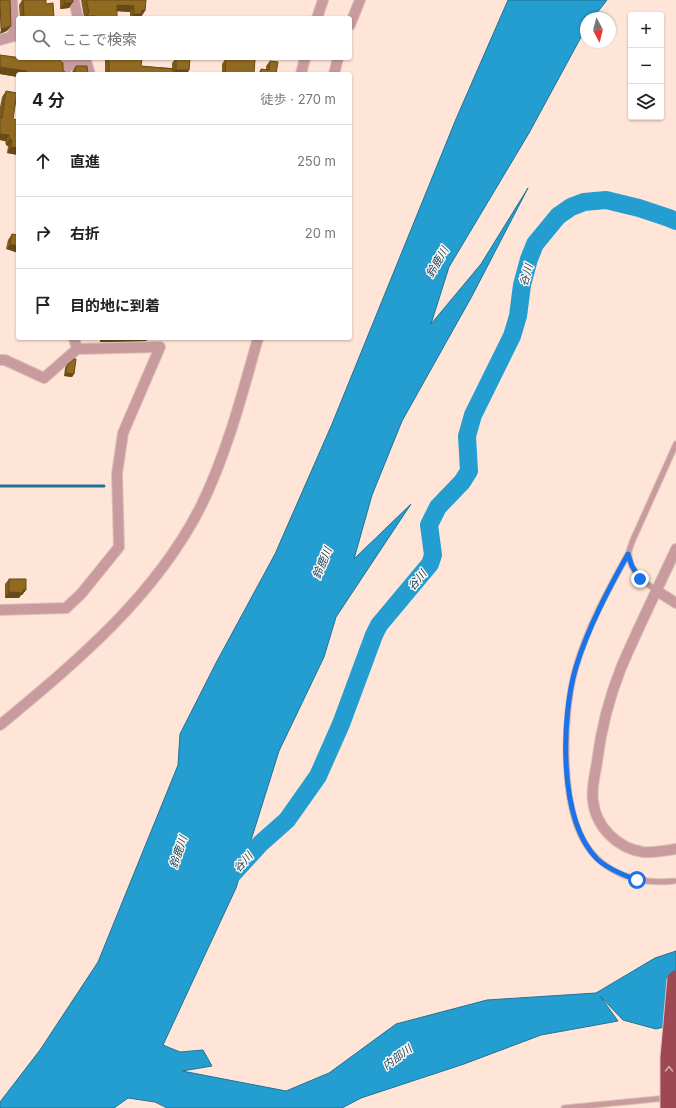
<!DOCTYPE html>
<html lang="ja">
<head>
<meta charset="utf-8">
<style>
	:root { --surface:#fff; --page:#f6f6f6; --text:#222; --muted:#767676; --line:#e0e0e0 }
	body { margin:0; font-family:Inter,"Noto Sans JP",sans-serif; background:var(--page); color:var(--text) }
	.controls { position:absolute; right:12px; top:12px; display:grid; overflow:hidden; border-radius:4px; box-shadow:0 1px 3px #0004 }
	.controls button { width:36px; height:36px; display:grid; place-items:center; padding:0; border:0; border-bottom:1px solid var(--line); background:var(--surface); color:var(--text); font:20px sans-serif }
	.compass { position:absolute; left:580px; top:12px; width:36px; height:36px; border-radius:50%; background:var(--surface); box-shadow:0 1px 3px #0004; rotate:173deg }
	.stop { position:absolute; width:12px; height:12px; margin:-9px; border:3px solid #1a73e8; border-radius:50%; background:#fff }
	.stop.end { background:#1a73e8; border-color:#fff; box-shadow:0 1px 4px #0008 }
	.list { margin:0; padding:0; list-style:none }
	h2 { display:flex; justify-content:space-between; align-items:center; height:52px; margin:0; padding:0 16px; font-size:17px }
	h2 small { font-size:13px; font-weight:400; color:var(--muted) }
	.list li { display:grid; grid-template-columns:26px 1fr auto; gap:12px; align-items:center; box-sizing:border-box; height:72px; padding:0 16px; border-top:1px solid var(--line) }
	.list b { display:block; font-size:15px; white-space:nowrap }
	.list em { font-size:13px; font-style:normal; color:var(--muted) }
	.icon { flex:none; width:22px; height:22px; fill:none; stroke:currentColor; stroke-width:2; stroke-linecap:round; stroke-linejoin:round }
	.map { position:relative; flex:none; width:676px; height:1108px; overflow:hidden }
	.search { position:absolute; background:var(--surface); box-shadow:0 1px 3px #0004; left:16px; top:16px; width:336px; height:44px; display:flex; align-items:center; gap:10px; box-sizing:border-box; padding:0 14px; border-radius:4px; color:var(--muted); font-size:15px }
	.panel { position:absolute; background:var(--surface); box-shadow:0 1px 3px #0004; left:16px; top:72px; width:336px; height:268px; border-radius:4px }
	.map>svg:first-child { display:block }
	.water { fill:#249dd0; stroke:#217395 }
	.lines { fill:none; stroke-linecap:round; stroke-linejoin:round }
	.stream { stroke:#217395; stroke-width:3 }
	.river { stroke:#249dd0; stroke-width:18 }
	.service-casing { stroke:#dac3b7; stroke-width:7 }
	.minor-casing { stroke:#dac3b7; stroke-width:12 }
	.service { stroke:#c99b9e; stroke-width:5 }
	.minor { stroke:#c99b9e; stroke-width:10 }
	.trunk-bridge-casing { stroke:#dac3b7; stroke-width:19; stroke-linecap:butt }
	.trunk-bridge { stroke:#9e4853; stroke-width:17 }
	.wall { fill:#7d5b1c }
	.shaded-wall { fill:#664a17 }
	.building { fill:#916a21; stroke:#664a17 }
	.oneway { stroke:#d2a8ab }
	.route { stroke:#1a73e8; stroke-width:5 }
	.labels { text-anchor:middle; stroke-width:3; stroke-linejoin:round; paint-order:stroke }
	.water-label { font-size:11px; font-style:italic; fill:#15445a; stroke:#fdf6f3 }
</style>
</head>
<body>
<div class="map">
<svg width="676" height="1108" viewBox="0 0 676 1108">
	<rect width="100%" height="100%" fill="#ffe5d8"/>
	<path class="water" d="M 508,0 L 607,0 L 593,18 L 586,18 L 586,28 L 529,133 L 449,267 L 431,324 L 481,264 L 528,188 L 472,296 L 402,421 L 372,495 L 354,559 L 411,504 L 336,617 L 324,657 L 279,751 L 236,888 L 163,1045 L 180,1052 L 203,1050 L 212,1066 L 182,1071 L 286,1091 L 329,1073 L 396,1024 L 487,1000 L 596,993 L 655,958 L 676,951 L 676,1024 L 656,1029 L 623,1020 L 600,996 L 618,1021 L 541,1035 L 464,1064 L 361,1098 L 342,1108 L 167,1108 L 155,1102 L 128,1098 L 114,1108 L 0,1108 L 0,1102 L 40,1050 L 98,962 L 178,765 L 180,734 L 217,661 L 275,554 L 332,424 L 456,119 Z"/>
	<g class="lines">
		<path class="stream" d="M 0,486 L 104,486"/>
		<path class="river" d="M 229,878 L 261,843 L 287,820 L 318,776 L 341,724 L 374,635 L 379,625 L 430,564 L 433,555 L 429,525 L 438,507 L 462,482 L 469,471 L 467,436 L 473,415 L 512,336 L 518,316 L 522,285 L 529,259 L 535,244 L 558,216 L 571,207 L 584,202 L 606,200 L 639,208 L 669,218 L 676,221"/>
		<g class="service-casing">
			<path id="service" d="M 628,554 C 608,590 587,628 576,667 C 563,711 560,803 585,843 C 604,874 639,885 674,881
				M 657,591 C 644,582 630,572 629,555 C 628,551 631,546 632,542 L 676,444
				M 564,1108 L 667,1098"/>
		</g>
		<g class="minor-casing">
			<path id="minor" d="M 12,0 L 14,36
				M 74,0 L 78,18
				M 317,18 L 323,0
				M 350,25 L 360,0
				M 0,40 L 14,36 L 18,37
				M 60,58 L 66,66 L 65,74
				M 85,58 L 90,74
				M 66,66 L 85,63
				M 301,74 L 305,58
				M 334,74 L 338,58
				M 74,338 L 77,349
				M 0,360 L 5,360 L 44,378 L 77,349 L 160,347 L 123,433 L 117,474 L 119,547 L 81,594 L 66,608 L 0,610
				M 676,549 C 658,588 638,628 621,668 C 609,698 601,730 597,762 C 595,775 591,789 593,801 C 596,827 617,848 643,852 C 653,853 665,851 676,849
				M 657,591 L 676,603
				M 0,725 C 76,662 155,597 201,506 C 227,453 242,395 258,338"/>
		</g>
		<use href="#service" class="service"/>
		<use href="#minor" class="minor"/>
		<g class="trunk-bridge-casing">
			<path id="trunk-bridge" d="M 669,1108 L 669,1058 L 676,979"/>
		</g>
		<use href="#trunk-bridge" class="trunk-bridge"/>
	</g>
	<path class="wall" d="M 22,0 L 46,0 L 46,4 L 54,18 L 20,18 L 19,5 Z
		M 60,0 L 73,0 L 69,8 L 60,9 Z
		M 81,0 L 146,0 L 141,17 L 140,16 L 139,18 L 130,18 L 130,12 L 117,11 L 117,18 L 84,18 L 84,17 Z
		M 29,58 L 36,59 L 36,58 L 60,58 L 60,61 L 63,70 L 66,73 L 71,74 L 72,72 L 76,66 L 88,74 L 18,74 L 18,77 L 0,74 L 28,59 Z
		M 105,58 L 142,58 L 141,66 L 172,68 L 172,63 L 176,58 L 190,58 L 189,70 L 187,74 L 105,74 Z
		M 226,58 L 254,74 L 222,74 L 222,64 Z
		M 270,61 L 276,74 L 258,74 L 261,69 L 266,70 L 266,66 Z
		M 6,91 L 13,119 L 18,155 L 7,153 L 8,146 L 6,145 L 5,141 L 0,140 L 0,107 L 2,97 Z
		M 12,234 L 18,235 L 6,249 L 8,240 Z
		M 100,338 L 148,338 L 146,341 L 100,342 Z
		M 67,365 L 74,374 L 72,377 L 64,376 L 65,368 Z
		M 9,579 L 26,590 L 22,595 L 21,595 L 19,598 L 5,598 L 5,584 Z"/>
	<path class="shaded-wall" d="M 73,2 L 69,8 L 60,9 L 65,3 Z
		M 117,5 L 134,6 L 130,12 L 113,11 Z
		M 142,10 L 145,11 L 141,17 L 140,16 L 139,18 L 131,18 L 134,14 Z
		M 87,16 L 95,16 L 94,18 L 86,18 Z
		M 11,26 L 7,31 L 0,34 L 1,29 Z
		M 0,67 L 27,71 L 25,74 L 18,74 L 18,77 L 0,74 Z
		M 176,70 L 189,70 L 187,74 L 172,74 Z
		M 0,134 L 9,135 L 5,141 L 0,140 Z
		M 10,139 L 12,140 L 8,146 L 6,145 Z
		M 11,147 L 18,148 L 18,155 L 7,153 Z
		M 10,244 L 18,246 L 18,253 L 6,249 Z
		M 103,338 L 148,338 L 146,341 L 100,342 Z
		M 66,373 L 74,374 L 72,377 L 64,376 Z
		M 23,590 L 26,590 L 22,595 L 21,595 L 19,598 L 5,598 L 9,592 Z"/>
	<path class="building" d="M 0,0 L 10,0 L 11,26 L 1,29 Z
		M 23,0 L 46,0 L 46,4 L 53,3 L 54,18 L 24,18 Z
		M 64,0 L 73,0 L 73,2 L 65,3 Z
		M 86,0 L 146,0 L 145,11 L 142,10 L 141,14 L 134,14 L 134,6 L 117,5 L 117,18 L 95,18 L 95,16 L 87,16 L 89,11 Z
		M 0,55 L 29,59 L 29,58 L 39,59 L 39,58 L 60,58 L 60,61 L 63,63 L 63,70 L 66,73 L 72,74 L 75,72 L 76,66 L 87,66 L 88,74 L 27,74 L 27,71 L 0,67 Z
		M 109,58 L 142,58 L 141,66 L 173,69 L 173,74 L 109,74 Z
		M 176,58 L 190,58 L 189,70 L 176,70 Z
		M 226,58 L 255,59 L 254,74 L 245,73 L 245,74 L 225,74 Z
		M 270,61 L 278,62 L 276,74 L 261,74 L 261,69 L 269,70 Z
		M 6,91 L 17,93 L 13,119 L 18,120 L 18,148 L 11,147 L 12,140 L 10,139 L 9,135 L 0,134 L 0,118 L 2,118 Z
		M 12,234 L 18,235 L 18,246 L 10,244 Z
		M 74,359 L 76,359 L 74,374 L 66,373 L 67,365 Z
		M 9,579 L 26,579 L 26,590 L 23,590 L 23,593 L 9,592 Z"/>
	<defs><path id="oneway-chevron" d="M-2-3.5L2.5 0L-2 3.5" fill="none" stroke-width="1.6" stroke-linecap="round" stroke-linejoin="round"/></defs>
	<use class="oneway" href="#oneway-chevron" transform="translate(669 1069) rotate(-90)"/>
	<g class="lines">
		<path class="route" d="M 637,880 C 623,875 608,869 597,859 C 558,819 561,717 576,667 C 588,628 608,590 628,554 L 632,566 L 640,579"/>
	</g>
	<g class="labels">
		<g class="water-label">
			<text transform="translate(437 262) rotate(-60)" y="4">鈴鹿川</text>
			<text transform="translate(526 275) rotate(-74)" y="4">谷川</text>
			<text transform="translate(322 563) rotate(-68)" y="4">鈴鹿川</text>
			<text transform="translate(417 580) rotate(-50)" y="4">谷川</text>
			<text transform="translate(178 852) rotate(-71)" y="4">鈴鹿川</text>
			<text transform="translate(243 862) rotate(-48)" y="4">谷川</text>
			<text transform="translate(397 1057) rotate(-36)" y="4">内部川</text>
		</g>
	</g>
</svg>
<div class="controls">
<button>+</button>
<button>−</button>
<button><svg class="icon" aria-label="layers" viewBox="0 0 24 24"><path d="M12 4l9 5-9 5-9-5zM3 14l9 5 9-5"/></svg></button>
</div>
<svg class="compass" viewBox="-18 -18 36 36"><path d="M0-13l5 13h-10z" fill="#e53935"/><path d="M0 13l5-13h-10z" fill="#767676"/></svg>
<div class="stop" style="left:637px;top:880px"></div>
<div class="stop end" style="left:640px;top:579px"></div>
<div class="search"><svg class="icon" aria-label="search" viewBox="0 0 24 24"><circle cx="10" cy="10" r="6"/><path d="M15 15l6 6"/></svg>ここで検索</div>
<section class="panel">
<h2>4 分<small>徒歩 · 270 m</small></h2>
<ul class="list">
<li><svg class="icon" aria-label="ahead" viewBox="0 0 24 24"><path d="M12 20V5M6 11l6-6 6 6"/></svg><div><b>直進</b></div><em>250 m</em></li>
<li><svg class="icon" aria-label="right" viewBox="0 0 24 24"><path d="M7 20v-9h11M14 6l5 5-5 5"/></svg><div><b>右折</b></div><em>20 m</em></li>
<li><svg class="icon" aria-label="arrive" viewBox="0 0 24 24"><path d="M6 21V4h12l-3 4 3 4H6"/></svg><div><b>目的地に到着</b></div></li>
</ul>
</section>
</div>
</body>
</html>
